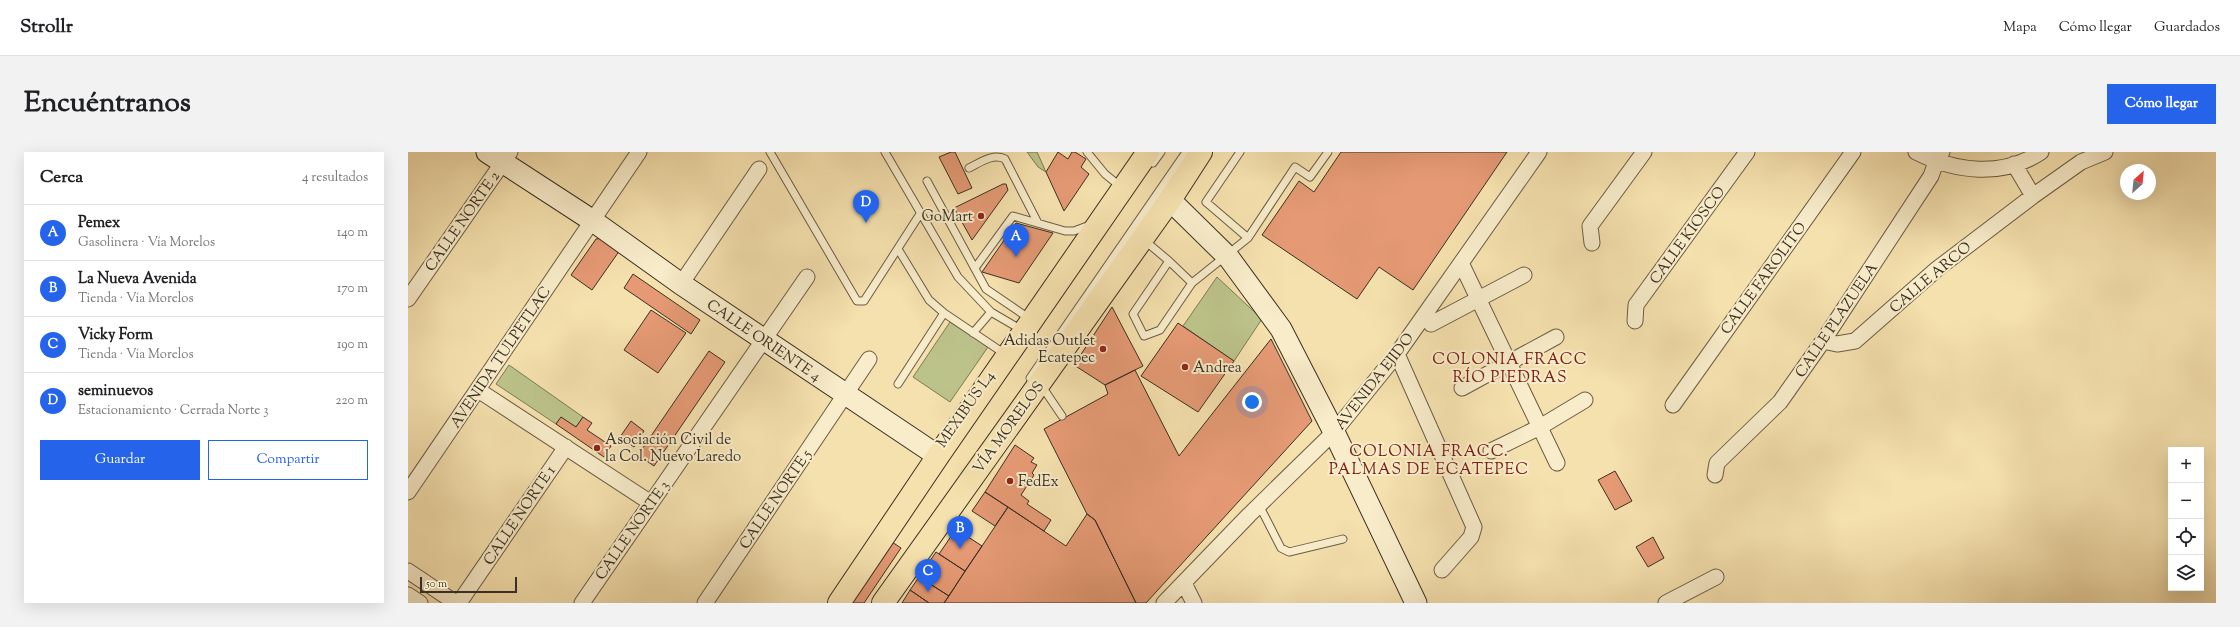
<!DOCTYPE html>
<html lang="es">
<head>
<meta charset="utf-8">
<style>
	:root { --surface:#fff; --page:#f2f2f2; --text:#202124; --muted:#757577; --line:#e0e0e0; --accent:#2563eb }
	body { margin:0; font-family:"Sorts Mill Goudy",serif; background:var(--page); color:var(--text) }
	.controls { position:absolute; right:12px; bottom:12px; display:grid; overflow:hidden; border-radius:0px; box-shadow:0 4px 16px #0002 }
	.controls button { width:36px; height:36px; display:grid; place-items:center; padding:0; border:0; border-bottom:1px solid var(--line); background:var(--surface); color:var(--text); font:20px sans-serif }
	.compass { position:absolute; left:1712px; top:12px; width:36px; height:36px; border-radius:50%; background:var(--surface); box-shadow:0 4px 16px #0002; rotate:27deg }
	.scale { position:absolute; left:12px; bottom:10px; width:97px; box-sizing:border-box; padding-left:4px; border:2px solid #3b3022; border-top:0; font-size:11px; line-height:14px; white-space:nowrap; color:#3b3022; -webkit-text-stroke:3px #f8ecca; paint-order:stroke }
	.you { position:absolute; left:844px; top:250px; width:14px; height:14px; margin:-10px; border:3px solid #fff; border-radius:50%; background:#1a73e8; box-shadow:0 0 0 6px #1a73e833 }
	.badge { display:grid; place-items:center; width:26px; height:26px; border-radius:50%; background:var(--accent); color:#fff; font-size:13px; font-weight:700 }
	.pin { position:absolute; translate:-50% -33px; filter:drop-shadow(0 1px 2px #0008) }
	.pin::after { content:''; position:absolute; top:21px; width:14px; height:12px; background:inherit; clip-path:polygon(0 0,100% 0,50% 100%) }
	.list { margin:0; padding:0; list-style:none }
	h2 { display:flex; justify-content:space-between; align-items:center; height:52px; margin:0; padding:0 16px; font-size:17px }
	h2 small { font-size:13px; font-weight:400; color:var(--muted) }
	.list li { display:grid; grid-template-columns:26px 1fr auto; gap:12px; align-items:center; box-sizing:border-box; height:56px; padding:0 16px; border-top:1px solid var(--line) }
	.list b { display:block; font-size:15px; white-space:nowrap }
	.list p { margin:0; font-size:13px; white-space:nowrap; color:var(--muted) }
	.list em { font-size:13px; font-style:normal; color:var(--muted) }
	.actions { display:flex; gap:8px; padding:12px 16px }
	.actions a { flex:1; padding:9px 0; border:1px solid var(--accent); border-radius:0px; text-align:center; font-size:14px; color:var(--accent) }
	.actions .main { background:var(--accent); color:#fff }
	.icon { flex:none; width:22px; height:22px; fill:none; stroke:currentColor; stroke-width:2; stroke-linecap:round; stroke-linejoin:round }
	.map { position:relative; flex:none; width:1808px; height:451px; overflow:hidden; border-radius:0px }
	header { display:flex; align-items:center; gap:24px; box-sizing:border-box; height:56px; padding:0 20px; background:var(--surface); border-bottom:1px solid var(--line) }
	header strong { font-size:19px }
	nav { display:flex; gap:22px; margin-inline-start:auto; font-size:14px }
	.intro { display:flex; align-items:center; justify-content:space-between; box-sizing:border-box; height:96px; padding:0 24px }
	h1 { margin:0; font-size:28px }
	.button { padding:10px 18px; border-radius:0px; background:var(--accent); color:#fff; font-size:14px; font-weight:700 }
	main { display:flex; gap:24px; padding:0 24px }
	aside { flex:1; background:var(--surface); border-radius:0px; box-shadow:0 4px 16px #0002 }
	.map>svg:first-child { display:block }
	.green { fill:#bcc38a; stroke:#7c7a56 }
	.building { fill:#e59a75; stroke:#3b3022 }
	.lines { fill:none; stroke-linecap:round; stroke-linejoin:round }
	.lane-casing { stroke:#6a5c45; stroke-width:9 }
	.street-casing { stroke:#6a5c45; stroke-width:17 }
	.secondary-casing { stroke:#3b3022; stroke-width:23 }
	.primary-casing { stroke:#3b3022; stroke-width:24 }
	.lane { stroke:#f8ecca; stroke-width:7 }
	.street { stroke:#f8ecca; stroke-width:15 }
	.secondary { stroke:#f8ecca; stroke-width:21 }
	.primary { stroke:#f5e1ae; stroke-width:22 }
	.poi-dot { fill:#8f2418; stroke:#f8ecca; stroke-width:1.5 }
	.labels { text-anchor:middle; stroke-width:4; stroke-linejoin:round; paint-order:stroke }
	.poi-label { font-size:15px; fill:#3b3022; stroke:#f8ecca; text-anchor:start }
	.street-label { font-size:15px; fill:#3b3022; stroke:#f8ecca }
	.neighbourhood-label { font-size:16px; letter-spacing:1px; fill:#7a1f14; stroke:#f8ecca }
</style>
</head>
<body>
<header>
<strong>Strollr</strong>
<nav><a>Mapa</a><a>Cómo llegar</a><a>Guardados</a></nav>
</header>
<div class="intro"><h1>Encuéntranos</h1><a class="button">Cómo llegar</a></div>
<main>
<aside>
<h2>Cerca<small>4 resultados</small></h2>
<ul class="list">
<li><span class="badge">A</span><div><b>Pemex</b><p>Gasolinera · Vía Morelos</p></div><em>140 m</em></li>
<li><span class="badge">B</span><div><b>La Nueva Avenida</b><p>Tienda · Vía Morelos</p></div><em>170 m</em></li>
<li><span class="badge">C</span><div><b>Vicky Form</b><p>Tienda · Vía Morelos</p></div><em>190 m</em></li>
<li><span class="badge">D</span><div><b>seminuevos</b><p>Estacionamiento · Cerrada Norte 3</p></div><em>220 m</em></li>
</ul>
<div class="actions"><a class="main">Guardar</a><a>Compartir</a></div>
</aside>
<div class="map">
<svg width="1808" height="451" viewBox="0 0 1808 451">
	<rect width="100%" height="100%" fill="#f5e1ae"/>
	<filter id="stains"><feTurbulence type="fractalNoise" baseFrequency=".005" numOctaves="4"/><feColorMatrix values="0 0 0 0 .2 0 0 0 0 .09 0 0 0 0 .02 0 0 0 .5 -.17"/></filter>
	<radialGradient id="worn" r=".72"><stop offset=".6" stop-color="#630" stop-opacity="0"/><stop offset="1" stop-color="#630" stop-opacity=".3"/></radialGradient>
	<path class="green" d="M 619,0 L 629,0 L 638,20 L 630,15 Z
		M 809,125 L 854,167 L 826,209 L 775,174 Z
		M 542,170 L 580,195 L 542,250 L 505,225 Z
		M 101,213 L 175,265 L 168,275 L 153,266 L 148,272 L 88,232 Z"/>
	<path class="building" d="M 543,0 L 547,0 L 564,36 L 550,42 L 531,5 Z
		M 650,0 L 660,7 L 664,0 L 667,0 L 678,7 L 673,15 L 681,22 L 656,59 L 638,20 Z
		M 933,0 L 1099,0 L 1005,138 L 971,115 L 949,147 L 854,83 L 891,29 L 906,40 Z
		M 595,32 L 598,32 L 600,38 L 564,88 L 546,56 Z
		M 608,71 L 645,81 L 611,131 L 574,120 Z
		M 194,86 L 212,98 L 184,138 L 163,123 L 188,87 Z
		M 225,122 L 292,168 L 283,182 L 216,136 Z
		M 704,155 L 735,214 L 697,233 L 666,213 Z
		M 243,158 L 278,181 L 250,221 L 216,198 Z
		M 770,171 L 826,209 L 790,260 L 733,224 Z
		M 863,187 L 904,269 L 738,451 L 728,451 L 687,368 L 679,362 L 636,277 L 700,242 L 697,233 L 727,218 L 771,304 Z
		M 301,199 L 317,210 L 246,314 L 230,303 Z
		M 153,265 L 168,275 L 175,265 L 184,271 L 179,278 L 203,294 L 196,305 L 148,272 Z
		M 223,269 L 236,279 L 226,295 L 212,285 Z
		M 607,293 L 626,306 L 623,310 L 629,313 L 624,321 L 626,323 L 613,343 L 621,349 L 619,352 L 643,368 L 636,379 L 577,340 Z
		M 1207,319 L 1224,349 L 1207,358 L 1190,328 Z
		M 577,340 L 600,355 L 587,374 L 564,359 Z
		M 600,355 L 658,394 L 679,362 L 687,368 L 728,451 L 536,451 Z
		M 548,377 L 574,394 L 557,419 L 531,402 Z
		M 1245,385 L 1256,406 L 1240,415 L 1228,395 Z
		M 484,390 L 493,396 L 456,451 L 441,451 Z
		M 528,400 L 557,419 L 541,444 L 511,425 Z
		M 511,425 L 541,444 L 536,451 L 521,451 L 502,438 Z
		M 502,438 L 521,451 L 494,451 Z"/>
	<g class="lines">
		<g class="lane-casing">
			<path id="lane" d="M 362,0 L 449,149 L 456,149 L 512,62
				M 477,0 L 550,125 L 583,160 L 565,181
				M 679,0 L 697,22 L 713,35
				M 832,0 L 798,50 L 840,86
				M 745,11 L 753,0
				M 561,16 C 573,10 585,1 597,7 L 630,71
				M 519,29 L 578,137 L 622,167
				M 736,88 L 761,109 L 725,162 L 736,184 L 752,178 L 784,131 L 840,86 L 887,15 L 902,25 L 920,0
				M 490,97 L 521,148 L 536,161 L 597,202
				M 761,109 L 784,131
				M 567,116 L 605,64 L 657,79 L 666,79 L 682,73
				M 583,160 L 614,178
				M 622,226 L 778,0
				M 490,232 L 536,161
				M 633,233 L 654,264
				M 851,353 L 873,396 L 881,400 L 935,387"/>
		</g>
		<g class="street-casing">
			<path id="street" d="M 1508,0 C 1548,20 1594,26 1633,0
				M 1606,12 L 1625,44
				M 1184,91 L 1182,74 L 1236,0
				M 1054,113 L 1149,311
				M 273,132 L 351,17
				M 0,147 L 102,0
				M 1227,169 L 1228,153 L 1339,0
				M 1023,172 L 1116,123
				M 1415,189 L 1429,192 L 1447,189 L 1529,117 L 1625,44 L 1673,10 L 1697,0
				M 989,202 L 1066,375 L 1063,385 L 1034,418
				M 1054,236 L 1148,185
				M 70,238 L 243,351
				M 1265,253 L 1445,0
				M 1083,299 L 1132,275 L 1177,248
				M 1307,323 L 1309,311 L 1372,250 L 1415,189 L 1523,24 L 1528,10 L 1534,0
				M 0,340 L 231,0
				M 0,419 L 48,451
				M 776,431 L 786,451
				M 0,443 L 12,451
				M 51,451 L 158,295
				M 174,451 L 399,125
				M 297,451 L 461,207
				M 756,451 L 841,363 L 926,280 L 989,202 L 1131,0
				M 1258,451 L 1308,425"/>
		</g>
		<g class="secondary-casing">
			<path id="secondary" d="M 79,0 L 185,69 L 273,132 L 530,304
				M 762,48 L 821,106 L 873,177 L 926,280 L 1008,451"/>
		</g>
		<g class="primary-casing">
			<path id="primary" d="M 431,451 L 530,304 L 740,0
				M 475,451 L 762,48 L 793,0"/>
		</g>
		<use href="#lane" class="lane"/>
		<use href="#street" class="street"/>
		<use href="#secondary" class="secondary"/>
		<use href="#primary" class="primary"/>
	</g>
	<g class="poi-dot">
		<circle cx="573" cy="64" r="4"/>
		<circle cx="695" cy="197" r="4"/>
		<circle cx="777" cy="215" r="4"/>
		<circle cx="189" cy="296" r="4"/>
		<circle cx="602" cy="329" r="4"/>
	</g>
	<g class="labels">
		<g class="poi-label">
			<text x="565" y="69" text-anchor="end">GoMart</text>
			<text x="687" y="193" text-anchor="end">Adidas Outlet<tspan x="687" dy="17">Ecatepec</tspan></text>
			<text x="785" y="220">Andrea</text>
			<text x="197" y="292">Asociación Civil de<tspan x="197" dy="17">la Col. Nuevo Laredo</tspan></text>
			<text x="610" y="334">FedEx</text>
		</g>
		<g class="street-label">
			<text transform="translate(54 69) rotate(-55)" y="5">CALLE NORTE 2</text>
			<text transform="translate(1279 83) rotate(-54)" y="5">CALLE KIOSCO</text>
			<text transform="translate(1522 125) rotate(-40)" y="5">CALLE ARCO</text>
			<text transform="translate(1355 126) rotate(-54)" y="5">CALLE FAROLITO</text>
			<text transform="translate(1428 168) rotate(-56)" y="5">CALLE PLAZUELA</text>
			<text transform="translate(356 188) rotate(34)" y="5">CALLE ORIENTE 4</text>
			<text transform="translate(92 205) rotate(-56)" y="5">AVENIDA TULPETLAC</text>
			<text transform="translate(966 229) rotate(-52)" y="5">AVENIDA EJIDO</text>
			<text transform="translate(557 257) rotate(-55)" y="5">MEXIBÚS L4</text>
			<text transform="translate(600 275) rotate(-54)" y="5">VÍA MORELOS</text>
			<text transform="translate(367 347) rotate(-56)" y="5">CALLE NORTE 5</text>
			<text transform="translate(111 363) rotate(-56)" y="5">CALLE NORTE 1</text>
			<text transform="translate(224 378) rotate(-55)" y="5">CALLE NORTE 3</text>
		</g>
		<g class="neighbourhood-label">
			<text x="1102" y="212">COLONIA FRACC<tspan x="1102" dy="18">RÍO PIEDRAS</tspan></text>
			<text x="1021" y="304">COLONIA FRACC.<tspan x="1021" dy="18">PALMAS DE ECATEPEC</tspan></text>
		</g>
	</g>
	<rect width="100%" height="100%" filter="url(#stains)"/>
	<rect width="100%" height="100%" fill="url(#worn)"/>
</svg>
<div class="controls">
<button>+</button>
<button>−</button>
<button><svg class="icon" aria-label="locate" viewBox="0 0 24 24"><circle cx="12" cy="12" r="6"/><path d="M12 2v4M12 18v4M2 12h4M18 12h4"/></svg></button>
<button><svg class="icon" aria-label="layers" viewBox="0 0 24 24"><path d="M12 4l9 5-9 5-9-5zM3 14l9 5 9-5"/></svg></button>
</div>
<svg class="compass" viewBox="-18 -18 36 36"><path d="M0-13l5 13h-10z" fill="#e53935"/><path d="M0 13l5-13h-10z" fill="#757577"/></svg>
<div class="scale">50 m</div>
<div class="you"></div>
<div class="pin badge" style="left:608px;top:105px">A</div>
<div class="pin badge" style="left:552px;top:397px">B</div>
<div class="pin badge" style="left:520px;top:440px">C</div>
<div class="pin badge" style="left:458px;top:71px">D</div>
</div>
</main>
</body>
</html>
